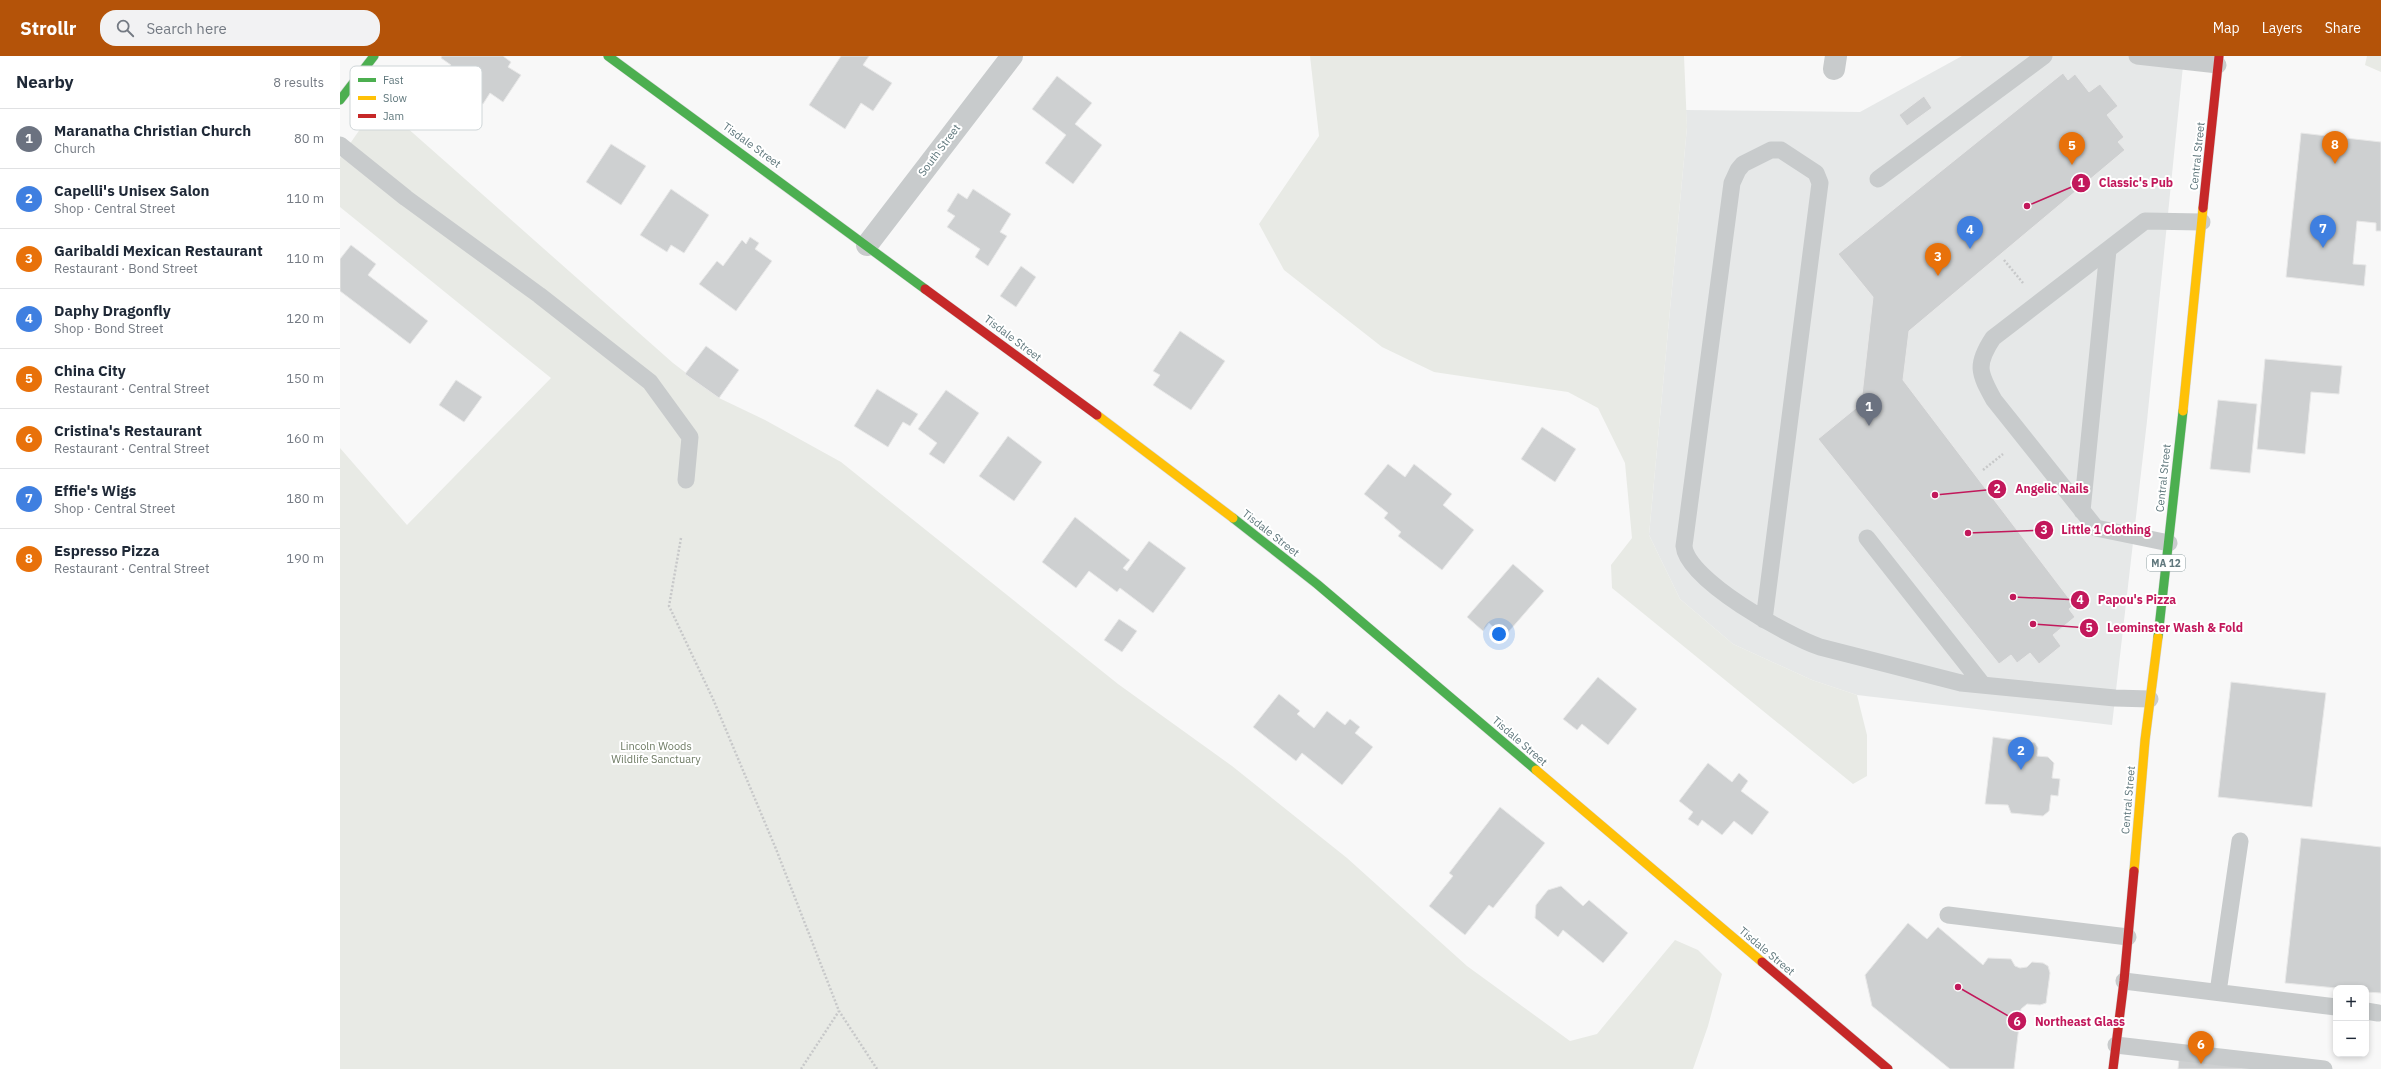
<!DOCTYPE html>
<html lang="en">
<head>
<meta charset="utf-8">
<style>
	:root { --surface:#fff; --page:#f2f2f3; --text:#1f2937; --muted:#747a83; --line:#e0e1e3; --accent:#b45309 }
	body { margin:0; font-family:"IBM Plex Sans",sans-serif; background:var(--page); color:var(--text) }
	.controls { position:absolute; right:12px; bottom:12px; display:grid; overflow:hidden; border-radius:8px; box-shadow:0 2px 6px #0003 }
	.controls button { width:36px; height:36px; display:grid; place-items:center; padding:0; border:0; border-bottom:1px solid var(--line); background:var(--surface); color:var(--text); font:20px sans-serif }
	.you { position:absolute; left:1159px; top:578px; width:14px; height:14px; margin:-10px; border:3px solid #fff; border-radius:50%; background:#1a73e8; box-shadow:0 0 0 6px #1a73e833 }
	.badge { display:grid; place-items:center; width:26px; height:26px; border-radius:50%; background:var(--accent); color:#fff; font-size:13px; font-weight:700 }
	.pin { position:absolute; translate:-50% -33px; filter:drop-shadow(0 1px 2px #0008) }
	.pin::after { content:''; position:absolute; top:21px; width:14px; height:12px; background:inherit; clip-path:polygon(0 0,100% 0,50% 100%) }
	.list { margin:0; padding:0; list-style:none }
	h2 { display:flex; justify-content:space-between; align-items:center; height:52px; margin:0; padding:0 16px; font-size:17px }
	h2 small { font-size:13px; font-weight:400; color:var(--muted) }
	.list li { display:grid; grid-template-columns:26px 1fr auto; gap:12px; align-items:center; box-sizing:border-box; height:60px; padding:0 16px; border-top:1px solid var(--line) }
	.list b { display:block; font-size:15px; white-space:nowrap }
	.list p { margin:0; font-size:13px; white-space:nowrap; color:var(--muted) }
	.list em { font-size:13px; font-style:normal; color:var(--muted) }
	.icon { flex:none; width:22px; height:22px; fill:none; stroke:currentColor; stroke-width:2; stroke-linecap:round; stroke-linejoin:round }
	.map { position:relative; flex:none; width:2041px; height:1013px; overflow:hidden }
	header { display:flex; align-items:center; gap:24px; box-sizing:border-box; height:56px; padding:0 20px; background:var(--accent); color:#fff }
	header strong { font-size:19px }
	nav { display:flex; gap:22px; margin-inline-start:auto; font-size:14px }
	.search { width:280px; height:36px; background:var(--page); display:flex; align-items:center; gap:10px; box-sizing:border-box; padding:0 14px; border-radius:16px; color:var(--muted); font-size:15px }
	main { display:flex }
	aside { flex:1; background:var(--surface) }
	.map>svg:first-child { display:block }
	.built { fill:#e6e8e8 }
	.green { fill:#e8eae5 }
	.building { fill:#ced0d1; stroke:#e8e8e8 }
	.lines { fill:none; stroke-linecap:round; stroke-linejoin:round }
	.fast-casing { stroke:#d3d4d5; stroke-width:10 }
	.slow-casing { stroke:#d3d4d5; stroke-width:10 }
	.jam-casing { stroke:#d3d4d5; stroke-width:10 }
	.path { stroke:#c7c8c9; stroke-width:2.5; stroke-dasharray:2 2; stroke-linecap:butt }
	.lane { stroke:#c8cbcc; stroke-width:17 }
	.street { stroke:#c8cbcc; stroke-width:22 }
	.fast { stroke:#4caf50; stroke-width:9 }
	.slow { stroke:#ffc107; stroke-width:9 }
	.jam { stroke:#c62828; stroke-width:9 }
	.labels { text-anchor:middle; stroke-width:4; stroke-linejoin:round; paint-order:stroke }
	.shield { fill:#fff; stroke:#8fa0a3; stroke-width:1 }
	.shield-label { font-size:10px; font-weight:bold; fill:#5f777c }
	.street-label { font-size:11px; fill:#5f777c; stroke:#fff }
	.park-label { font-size:11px; fill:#6d7a63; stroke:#fff }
	.key { fill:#fff; stroke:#cfd6d8; stroke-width:1 }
	.key-label { font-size:11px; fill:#5f777c }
	.leader { fill:none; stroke:#c2185b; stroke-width:1.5 }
	.callout-dot { fill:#c2185b; stroke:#fff; stroke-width:1.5 }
	.mark-label { font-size:12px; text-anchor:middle; font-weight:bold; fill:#fff }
	.callout-label { font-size:12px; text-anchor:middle; font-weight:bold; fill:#c2185b; stroke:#fff; stroke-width:4; stroke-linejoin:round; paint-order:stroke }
</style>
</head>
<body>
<header>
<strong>Strollr</strong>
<div class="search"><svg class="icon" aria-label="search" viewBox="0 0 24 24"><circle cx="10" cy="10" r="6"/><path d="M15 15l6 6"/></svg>Search here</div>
<nav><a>Map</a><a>Layers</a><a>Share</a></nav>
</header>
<main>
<aside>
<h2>Nearby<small>8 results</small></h2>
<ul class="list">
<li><span class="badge" style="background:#6b7280">1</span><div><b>Maranatha Christian Church</b><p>Church</p></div><em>80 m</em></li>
<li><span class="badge" style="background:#3f7fe0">2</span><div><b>Capelli's Unisex Salon</b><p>Shop · Central Street</p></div><em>110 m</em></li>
<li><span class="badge" style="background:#e8710a">3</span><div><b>Garibaldi Mexican Restaurant</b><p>Restaurant · Bond Street</p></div><em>110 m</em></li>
<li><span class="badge" style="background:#3f7fe0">4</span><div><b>Daphy Dragonfly</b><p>Shop · Bond Street</p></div><em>120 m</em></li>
<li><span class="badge" style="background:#e8710a">5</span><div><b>China City</b><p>Restaurant · Central Street</p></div><em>150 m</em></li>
<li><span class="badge" style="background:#e8710a">6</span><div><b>Cristina's Restaurant</b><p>Restaurant · Central Street</p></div><em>160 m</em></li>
<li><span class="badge" style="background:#3f7fe0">7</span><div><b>Effie's Wigs</b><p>Shop · Central Street</p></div><em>180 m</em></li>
<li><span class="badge" style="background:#e8710a">8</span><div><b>Espresso Pizza</b><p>Restaurant · Central Street</p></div><em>190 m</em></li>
</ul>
</aside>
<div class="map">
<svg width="2041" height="1013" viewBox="0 0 2041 1013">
	<rect width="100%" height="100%" fill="#f8f8f8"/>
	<path class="built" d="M 1622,0 L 1844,0 L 1807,365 L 1772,669 L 1517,639 L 1472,624 L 1393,588 L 1340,543 L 1309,479 L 1347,71 L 1346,54 L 1520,56 Z"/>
	<path class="green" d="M 970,0 L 1344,0 L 1347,71 L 1309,479 L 1340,543 L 1393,588 L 1472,624 L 1517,639 L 1527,679 L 1527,720 L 1513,728 L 1272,532 L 1271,509 L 1292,482 L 1285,407 L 1258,352 L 1228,336 L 1094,316 L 1042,291 L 944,214 L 919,168 L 979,80 Z
		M 2027,0 L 2041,0 L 2041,16 L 2025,9 Z
		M 39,57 L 65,70 L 333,307 L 379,342 L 425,364 L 501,406 L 778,628 L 892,710 L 1007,802 L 1127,910 L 1230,985 L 1257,978 L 1335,884 L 1358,894 L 1382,918 L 1368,970 L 1353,1013 L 0,1013 L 0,392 L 67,469 L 211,322 L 0,151 L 0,102 L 25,66 Z"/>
	<path class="building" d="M 102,0 L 163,0 L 171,6 L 168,11 L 181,19 L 163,46 L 150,37 L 143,48 L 137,45 L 128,58 L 109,46 L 118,31 L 102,21 L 111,9 L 101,2 Z
		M 501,0 L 529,0 L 523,9 L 552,27 L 533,55 L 521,47 L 505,73 L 469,49 Z
		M 1723,17 L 1728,24 L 1735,18 L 1749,36 L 1760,28 L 1778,50 L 1767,59 L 1784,81 L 1778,86 L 1785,94 L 1569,275 L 1563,324 L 1734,549 L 1729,553 L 1735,561 L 1713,579 L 1721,590 L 1699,608 L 1690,597 L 1677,607 L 1671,599 L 1659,608 L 1478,383 L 1521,348 L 1533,241 L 1498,198 Z
		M 717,20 L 752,47 L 735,68 L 762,89 L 733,128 L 705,107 L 726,79 L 692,53 Z
		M 1584,40 L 1592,52 L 1567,70 L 1559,59 Z
		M 1961,77 L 2041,86 L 2041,175 L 2036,175 L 2036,167 L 2017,165 L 2013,208 L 2026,209 L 2024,230 L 1946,221 Z
		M 271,88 L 306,110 L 281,149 L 246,126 Z
		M 331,133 L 369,159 L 344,197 L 331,189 L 327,196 L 300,179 Z
		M 633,133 L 671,158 L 660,176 L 667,180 L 648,210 L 635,201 L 640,193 L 607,171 L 615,160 L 607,155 L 618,137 L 627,143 Z
		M 410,181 L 419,187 L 415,193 L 432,205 L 396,255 L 359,228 L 377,205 L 383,210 L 402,184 L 406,188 Z
		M 11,189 L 36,208 L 28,219 L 88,265 L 70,288 L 0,235 L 0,203 Z
		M 681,210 L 696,221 L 676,251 L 660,240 Z
		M 840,275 L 885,305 L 851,354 L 813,329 L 820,319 L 813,315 Z
		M 366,290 L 399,314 L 379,342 L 345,318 Z
		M 1925,303 L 2002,310 L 1999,338 L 1971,336 L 1965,398 L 1917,393 Z
		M 116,324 L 142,341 L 124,366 L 99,349 Z
		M 537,333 L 578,358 L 570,370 L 563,366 L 548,391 L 514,370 Z
		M 606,334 L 639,357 L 604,408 L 589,398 L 597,387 L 578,373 Z
		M 1878,344 L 1917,348 L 1910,417 L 1870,413 Z
		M 1202,371 L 1236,393 L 1215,426 L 1181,403 Z
		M 668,380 L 702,406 L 674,445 L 639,420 Z
		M 1048,408 L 1065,421 L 1074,408 L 1112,438 L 1103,449 L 1134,474 L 1102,514 L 1058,480 L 1061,476 L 1044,462 L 1048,457 L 1024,438 Z
		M 735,461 L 790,504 L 783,512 L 787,515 L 809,485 L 846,512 L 813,557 L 780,532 L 777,536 L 749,515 L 736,532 L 702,506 Z
		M 1173,508 L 1204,535 L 1164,581 L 1149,567 L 1143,575 L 1127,561 Z
		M 779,563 L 797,575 L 782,596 L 764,584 Z
		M 1258,621 L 1297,653 L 1268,689 L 1242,668 L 1237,674 L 1223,663 Z
		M 1891,626 L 1986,637 L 1972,751 L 1878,741 Z
		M 939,638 L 960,655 L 957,658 L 974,672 L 987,655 L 1005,669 L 1010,663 L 1020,671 L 1015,677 L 1033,691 L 1002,729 L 962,697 L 956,705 L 913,671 Z
		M 1653,681 L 1695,687 L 1698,692 L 1697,700 L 1708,701 L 1714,707 L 1712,722 L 1720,723 L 1718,740 L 1711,739 L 1709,755 L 1703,760 L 1671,757 L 1668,749 L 1645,748 Z
		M 1368,707 L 1392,726 L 1399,717 L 1408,725 L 1401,735 L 1429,756 L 1412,779 L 1394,765 L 1382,779 L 1362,764 L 1358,770 L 1348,763 L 1353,756 L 1339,745 Z
		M 1160,751 L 1205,787 L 1153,852 L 1149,849 L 1125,879 L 1089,850 L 1113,820 L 1109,817 Z
		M 1961,782 L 2041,791 L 2041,937 L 2026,936 L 2026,932 L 1996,932 L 1945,927 Z
		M 1221,830 L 1243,850 L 1249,844 L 1288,877 L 1263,907 L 1223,874 L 1218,881 L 1195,862 L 1196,849 L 1208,834 Z
		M 1568,867 L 1587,883 L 1598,871 L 1643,909 L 1648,902 L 1671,903 L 1675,910 L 1680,912 L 1687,911 L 1692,906 L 1703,907 L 1708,910 L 1710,917 L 1706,947 L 1700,949 L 1687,948 L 1681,953 L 1674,1013 L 1610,1013 L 1532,950 L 1525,919 Z
		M 1839,1003 L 1926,1013 L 1838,1013 Z"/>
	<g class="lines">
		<g class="fast-casing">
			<path id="fast" d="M 268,0 L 585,233
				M 0,44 L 34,0
				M 893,462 L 977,528 L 1196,714
				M 1818,581 L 1843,355"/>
		</g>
		<g class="slow-casing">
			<path id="slow" d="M 1843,355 L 1863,152
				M 757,359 L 893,462
				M 1196,714 L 1422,906
				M 1794,815 L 1805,684 L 1818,581"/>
		</g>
		<g class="jam-casing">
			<path id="jam" d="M 1863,152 L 1879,0
				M 585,233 L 757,359
				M 1422,906 L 1548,1013
				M 1773,1013 L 1784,925 L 1794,815"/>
		</g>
		<path class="path" d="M 1664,204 L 1683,227
			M 1643,414 L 1663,398
			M 341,482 L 329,550 L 373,643 L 436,793 L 499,955 L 537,1013
			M 461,1013 L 499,955"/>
		<path class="lane" d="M 1797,0 L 1878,9
			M 0,89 L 66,142 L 199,239 L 310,326 L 350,381 L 346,424
			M 1538,123 L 1704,0
			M 1742,455 L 1768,194
			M 1527,482 L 1643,629
			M 1829,487 L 1756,472 L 1654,344 C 1639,317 1635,309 1653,282 L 1805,165 L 1862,166
			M 1424,564 L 1480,127 L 1476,117 L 1441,94 L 1431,94 L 1403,108 L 1398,114 L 1392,127 L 1344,490 C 1347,524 1448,580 1480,591 L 1621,627 L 1775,642 L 1810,643
			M 1608,859 L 1788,881
			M 1784,925 L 1996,951
			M 1878,936 L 1900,785
			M 2026,955 L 2038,957
			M 1776,989 L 1984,1013"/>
		<path class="street" d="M 1494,13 L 1496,0
			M 527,189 L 672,0"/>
		<use href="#fast" class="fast"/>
		<use href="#slow" class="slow"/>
		<use href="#jam" class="jam"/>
	</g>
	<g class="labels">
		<rect class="shield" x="1807" y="499" width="38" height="16" rx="3"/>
		<g class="shield-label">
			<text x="1826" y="511">MA 12</text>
		</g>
		<g class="street-label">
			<text transform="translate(412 89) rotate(36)" y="4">Tisdale Street</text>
			<text transform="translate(599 94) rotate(-53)" y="4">South Street</text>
			<text transform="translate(1857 100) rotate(-84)" y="4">Central Street</text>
			<text transform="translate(673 282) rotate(37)" y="4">Tisdale Street</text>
			<text transform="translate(1823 422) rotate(-84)" y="4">Central Street</text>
			<text transform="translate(931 477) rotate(38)" y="4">Tisdale Street</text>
			<text transform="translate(1180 685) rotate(41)" y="4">Tisdale Street</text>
			<text transform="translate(1788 744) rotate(-85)" y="4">Central Street</text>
			<text transform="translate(1427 895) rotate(40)" y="4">Tisdale Street</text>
		</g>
		<g class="park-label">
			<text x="316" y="694">Lincoln Woods<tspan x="316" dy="13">Wildlife Sanctuary</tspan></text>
		</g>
	</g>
	<rect x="10" y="10" width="132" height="64" rx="6" class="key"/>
	<rect x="18" y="22" width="18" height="4" fill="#4caf50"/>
	<rect x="18" y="40" width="18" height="4" fill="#ffc107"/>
	<rect x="18" y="58" width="18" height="4" fill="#c62828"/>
	<g class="key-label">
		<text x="43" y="28">Fast</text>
		<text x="43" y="46">Slow</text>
		<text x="43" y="64">Jam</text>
	</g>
	<path class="leader" d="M1687 150L1741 127M1595 439L1657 433M1628 477L1704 474M1673 541L1740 544M1693 568L1749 572M1618 931L1677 965"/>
	<g class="callout-dot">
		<circle cx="1687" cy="150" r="4"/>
		<circle cx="1595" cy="439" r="4"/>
		<circle cx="1628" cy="477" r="4"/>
		<circle cx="1673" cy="541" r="4"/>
		<circle cx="1693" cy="568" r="4"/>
		<circle cx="1618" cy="931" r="4"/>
		<circle cx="1741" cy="127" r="10"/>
		<circle cx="1657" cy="433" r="10"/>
		<circle cx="1704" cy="474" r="10"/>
		<circle cx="1740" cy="544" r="10"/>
		<circle cx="1749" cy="572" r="10"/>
		<circle cx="1677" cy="965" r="10"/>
	</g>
	<g class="mark-label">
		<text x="1741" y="131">1</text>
		<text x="1657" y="437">2</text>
		<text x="1704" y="478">3</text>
		<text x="1740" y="548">4</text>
		<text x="1749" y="576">5</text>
		<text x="1677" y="970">6</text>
	</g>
	<g class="callout-label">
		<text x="1796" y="131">Classic's Pub</text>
		<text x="1712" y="437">Angelic Nails</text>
		<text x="1766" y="478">Little 1 Clothing</text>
		<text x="1797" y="548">Papou's Pizza</text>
		<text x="1835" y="576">Leominster Wash &amp; Fold</text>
		<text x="1740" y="970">Northeast Glass</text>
	</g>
</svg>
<div class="controls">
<button>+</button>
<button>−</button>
</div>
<div class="you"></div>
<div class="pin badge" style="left:1529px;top:370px;background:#6b7280">1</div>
<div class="pin badge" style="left:1681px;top:714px;background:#3f7fe0">2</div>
<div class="pin badge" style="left:1598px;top:220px;background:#e8710a">3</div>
<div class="pin badge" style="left:1630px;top:193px;background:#3f7fe0">4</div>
<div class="pin badge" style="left:1732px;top:109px;background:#e8710a">5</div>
<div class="pin badge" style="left:1861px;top:1008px;background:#e8710a">6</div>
<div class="pin badge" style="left:1983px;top:192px;background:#3f7fe0">7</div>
<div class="pin badge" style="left:1995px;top:108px;background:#e8710a">8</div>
</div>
</main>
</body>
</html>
